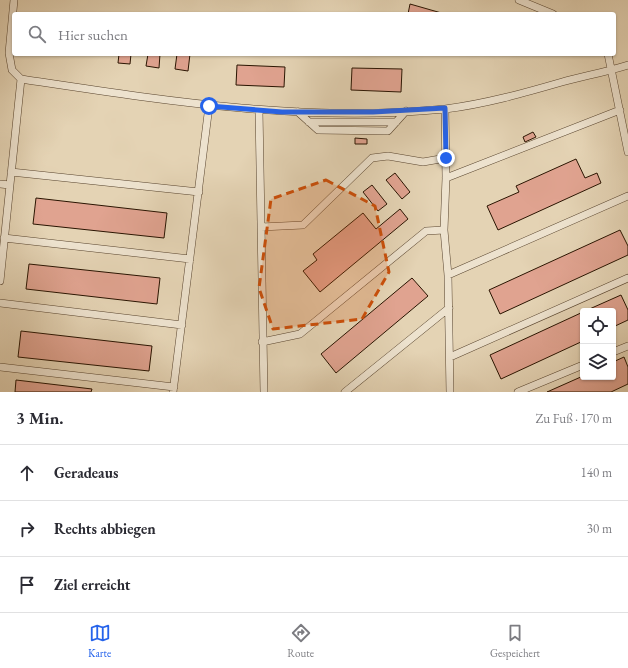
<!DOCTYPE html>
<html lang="de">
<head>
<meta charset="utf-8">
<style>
	:root { --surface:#fff; --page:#f7f7f7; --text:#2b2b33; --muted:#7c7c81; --line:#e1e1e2; --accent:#2563eb }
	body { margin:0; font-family:"EB Garamond",serif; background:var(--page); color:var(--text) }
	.controls { position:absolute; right:12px; bottom:12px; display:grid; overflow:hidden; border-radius:4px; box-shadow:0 1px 3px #0004 }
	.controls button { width:36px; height:36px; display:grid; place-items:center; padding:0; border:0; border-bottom:1px solid var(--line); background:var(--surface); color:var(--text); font:20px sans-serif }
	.stop { position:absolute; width:12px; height:12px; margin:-9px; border:3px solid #2563eb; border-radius:50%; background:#fff }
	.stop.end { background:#2563eb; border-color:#fff; box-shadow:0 1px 4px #0008 }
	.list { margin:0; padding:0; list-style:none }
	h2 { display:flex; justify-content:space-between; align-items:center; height:52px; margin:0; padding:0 16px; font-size:17px }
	h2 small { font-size:13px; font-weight:400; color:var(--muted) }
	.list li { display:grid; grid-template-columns:26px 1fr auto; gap:12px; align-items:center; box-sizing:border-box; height:56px; padding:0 16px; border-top:1px solid var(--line) }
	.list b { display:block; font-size:15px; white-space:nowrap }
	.list em { font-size:13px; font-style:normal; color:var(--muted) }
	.icon { flex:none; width:22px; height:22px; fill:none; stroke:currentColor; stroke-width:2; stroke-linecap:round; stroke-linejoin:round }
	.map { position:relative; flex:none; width:628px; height:392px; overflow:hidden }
	.search { position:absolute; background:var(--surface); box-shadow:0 1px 3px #0004; left:12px; right:12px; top:12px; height:44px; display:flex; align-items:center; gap:10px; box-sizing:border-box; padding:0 14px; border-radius:4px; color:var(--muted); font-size:15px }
	.sheet { height:220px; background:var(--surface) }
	nav { display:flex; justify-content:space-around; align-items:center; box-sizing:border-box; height:56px; border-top:1px solid var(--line); background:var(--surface); font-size:11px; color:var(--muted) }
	nav a { display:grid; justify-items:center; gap:2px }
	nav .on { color:var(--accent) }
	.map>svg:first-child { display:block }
	.building { fill:#e0a390; stroke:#291401 }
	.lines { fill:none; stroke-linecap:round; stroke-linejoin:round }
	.lane-casing { stroke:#58442e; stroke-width:8 }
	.lane { stroke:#ede2ce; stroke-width:7 }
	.route { stroke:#2563eb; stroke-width:5 }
	.marked { fill:#cb4f0a; fill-opacity:0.2; stroke:#cb4f0a; stroke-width:3; stroke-dasharray:8 5; stroke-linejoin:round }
</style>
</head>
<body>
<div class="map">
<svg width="628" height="392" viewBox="0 0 628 392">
	<rect width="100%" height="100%" fill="#e4d3b4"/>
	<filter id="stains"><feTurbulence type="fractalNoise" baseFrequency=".005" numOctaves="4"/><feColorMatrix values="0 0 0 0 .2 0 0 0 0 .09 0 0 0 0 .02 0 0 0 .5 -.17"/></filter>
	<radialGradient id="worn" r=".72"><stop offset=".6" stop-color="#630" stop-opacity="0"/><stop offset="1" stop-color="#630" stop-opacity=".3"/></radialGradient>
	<path class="building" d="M 410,4 L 445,14 L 408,14 Z
		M 119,54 L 131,54 L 130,64 L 118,63 Z
		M 148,54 L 160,54 L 159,68 L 146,66 Z
		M 177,54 L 190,54 L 188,71 L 175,69 Z
		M 237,65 L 285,67 L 284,87 L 236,85 Z
		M 352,68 L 402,69 L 401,92 L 351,90 Z
		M 533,132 L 536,137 L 525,142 L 523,137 Z
		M 355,138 L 367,139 L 367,144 L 355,144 Z
		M 576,159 L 585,178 L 597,173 L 601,183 L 498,230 L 487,206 L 519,192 L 516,186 Z
		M 395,173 L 410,192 L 402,199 L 386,180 Z
		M 372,185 L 387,204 L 378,211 L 363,192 Z
		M 36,198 L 167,213 L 164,238 L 33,224 Z
		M 400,209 L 408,219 L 320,292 L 303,271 L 317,260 L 313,254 L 363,213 L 376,229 Z
		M 620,230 L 628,246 L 628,255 L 500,314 L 489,290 Z
		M 29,264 L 160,278 L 157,304 L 26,289 Z
		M 412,278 L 428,296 L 336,373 L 321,354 Z
		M 621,295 L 628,310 L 628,320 L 613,327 L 613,311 L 585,311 Z
		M 583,312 L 583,341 L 501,379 L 490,355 Z
		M 21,331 L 152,346 L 149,371 L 18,357 Z
		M 624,357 L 628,367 L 628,384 L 611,392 L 547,392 L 583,376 L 613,377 L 613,362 Z
		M 16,380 L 92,389 L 91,392 L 15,392 Z"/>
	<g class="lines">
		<g class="lane-casing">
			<path id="lane" d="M 519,0 L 553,14
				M 608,54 L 628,152
				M 21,79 C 161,100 303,123 445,109 C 485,104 524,93 562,82 C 584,76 606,72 628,65
				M 445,109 L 446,178 L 444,230 L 448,275 L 450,392
				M 259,110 L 264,392
				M 298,112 L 318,130 L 388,131 L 406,111
				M 309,122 L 396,122
				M 11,172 L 199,192
				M 446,178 L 620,110
				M 0,184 L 10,185
				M 261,227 L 303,225 L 372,158 L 388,156 L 423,162 L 446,158
				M 4,238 L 190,259
				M 448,275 L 628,196
				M 0,281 L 21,79 L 12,70 L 9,53 L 14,0
				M 0,303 L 182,325
				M 262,342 L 300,334 L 426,231 L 444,230
				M 613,352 L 628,346
				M 450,357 L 628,278
				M 0,367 L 174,387
				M 173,392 L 209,106
				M 345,392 L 449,308
				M 518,392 L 583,365"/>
		</g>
		<use href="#lane" class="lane"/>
	</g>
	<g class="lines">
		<path class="route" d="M 209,106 L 282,112 L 373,112 L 445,108 L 446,158"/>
	</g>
	<path class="marked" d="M 326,180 L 375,206 L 389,272 L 362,319 L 273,329 L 259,288 L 271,199 Z"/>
	<rect width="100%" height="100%" filter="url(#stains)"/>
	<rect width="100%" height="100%" fill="url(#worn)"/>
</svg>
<div class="controls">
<button><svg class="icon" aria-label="locate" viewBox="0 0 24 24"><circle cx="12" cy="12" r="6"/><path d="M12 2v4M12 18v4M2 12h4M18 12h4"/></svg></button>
<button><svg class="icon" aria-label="layers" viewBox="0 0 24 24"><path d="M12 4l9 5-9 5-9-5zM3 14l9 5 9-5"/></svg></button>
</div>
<div class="stop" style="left:209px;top:106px"></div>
<div class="stop end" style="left:446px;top:158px"></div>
<div class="search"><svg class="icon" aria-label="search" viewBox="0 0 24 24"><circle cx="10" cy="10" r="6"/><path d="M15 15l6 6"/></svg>Hier suchen</div>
</div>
<section class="sheet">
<h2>3 Min.<small>Zu Fuß · 170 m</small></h2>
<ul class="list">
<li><svg class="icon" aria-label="ahead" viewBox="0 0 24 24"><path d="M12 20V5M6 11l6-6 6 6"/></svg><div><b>Geradeaus</b></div><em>140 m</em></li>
<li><svg class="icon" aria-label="right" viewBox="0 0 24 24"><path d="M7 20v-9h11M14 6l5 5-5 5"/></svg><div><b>Rechts abbiegen</b></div><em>30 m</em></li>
<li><svg class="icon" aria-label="arrive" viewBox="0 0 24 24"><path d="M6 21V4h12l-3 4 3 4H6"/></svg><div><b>Ziel erreicht</b></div></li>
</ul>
</section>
<nav>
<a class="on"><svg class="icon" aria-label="map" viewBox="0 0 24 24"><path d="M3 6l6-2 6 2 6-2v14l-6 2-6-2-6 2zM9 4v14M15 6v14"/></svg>Karte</a>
<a><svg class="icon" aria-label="directions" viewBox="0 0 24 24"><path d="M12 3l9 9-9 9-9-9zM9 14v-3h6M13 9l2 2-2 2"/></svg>Route</a>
<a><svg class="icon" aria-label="saved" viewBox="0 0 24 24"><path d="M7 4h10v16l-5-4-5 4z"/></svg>Gespeichert</a>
</nav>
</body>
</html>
